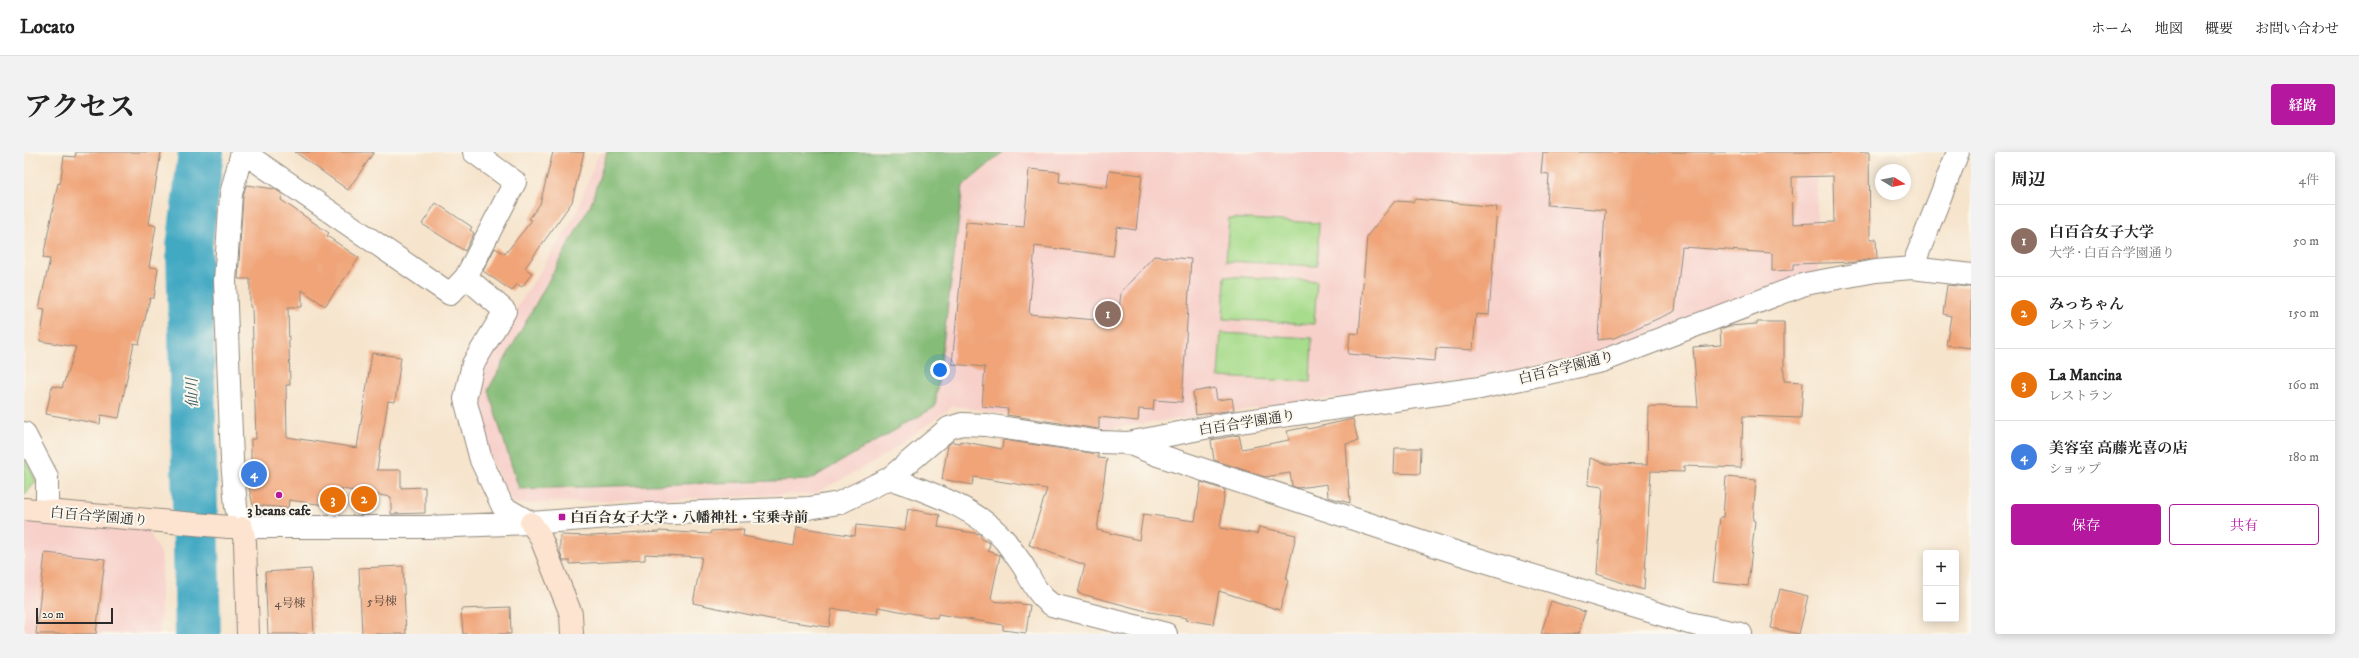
<!DOCTYPE html>
<html lang="ja">
<head>
<meta charset="utf-8">
<style>
	:root { --surface:#fff; --page:#f2f2f2; --text:#222; --muted:#767676; --line:#e0e0e0; --accent:#b5179e }
	body { margin:0; font-family:"IM FELL DW Pica","Noto Serif JP",serif; background:var(--page); color:var(--text) }
	.controls { position:absolute; right:12px; bottom:12px; display:grid; overflow:hidden; border-radius:4px; box-shadow:0 2px 10px #0003 }
	.controls button { width:36px; height:36px; display:grid; place-items:center; padding:0; border:0; border-bottom:1px solid var(--line); background:var(--surface); color:var(--text); font:20px sans-serif }
	.compass { position:absolute; left:1851px; top:12px; width:36px; height:36px; border-radius:50%; background:var(--surface); box-shadow:0 2px 10px #0003; rotate:100deg }
	.scale { position:absolute; left:12px; bottom:10px; width:77px; box-sizing:border-box; padding-left:4px; border:2px solid #2b2b2b; border-top:0; font-size:11px; line-height:14px; white-space:nowrap; color:#2b2b2b; -webkit-text-stroke:3px #fbf7ec; paint-order:stroke }
	.you { position:absolute; left:916px; top:218px; width:14px; height:14px; margin:-10px; border:3px solid #fff; border-radius:50%; background:#1a73e8; box-shadow:0 0 0 6px #1a73e833 }
	.badge { display:grid; place-items:center; width:26px; height:26px; border-radius:50%; background:var(--accent); color:#fff; font-size:13px; font-weight:700 }
	.pin { position:absolute; translate:-50% -50%; border:2px solid #fff; box-shadow:0 1px 4px #0006 }
	.list { margin:0; padding:0; list-style:none }
	h2 { display:flex; justify-content:space-between; align-items:center; height:52px; margin:0; padding:0 16px; font-size:17px }
	h2 small { font-size:13px; font-weight:400; color:var(--muted) }
	.list li { display:grid; grid-template-columns:26px 1fr auto; gap:12px; align-items:center; box-sizing:border-box; height:72px; padding:0 16px; border-top:1px solid var(--line) }
	.list b { display:block; font-size:15px; white-space:nowrap }
	.list p { margin:0; font-size:13px; white-space:nowrap; color:var(--muted) }
	.list em { font-size:13px; font-style:normal; color:var(--muted) }
	.actions { display:flex; gap:8px; padding:12px 16px }
	.actions a { flex:1; padding:9px 0; border:1px solid var(--accent); border-radius:4px; text-align:center; font-size:14px; color:var(--accent) }
	.actions .main { background:var(--accent); color:#fff }
	.map { position:relative; flex:none; width:1947px; height:482px; overflow:hidden; border-radius:4px }
	header { display:flex; align-items:center; gap:24px; box-sizing:border-box; height:56px; padding:0 20px; background:var(--surface); border-bottom:1px solid var(--line) }
	header strong { font-size:19px }
	nav { display:flex; gap:22px; margin-inline-start:auto; font-size:14px }
	.intro { display:flex; align-items:center; justify-content:space-between; box-sizing:border-box; height:96px; padding:0 24px }
	h1 { margin:0; font-size:28px }
	.button { padding:10px 18px; border-radius:4px; background:var(--accent); color:#fff; font-size:14px; font-weight:700 }
	main { display:flex; gap:24px; padding:0 24px }
	aside { flex:1; background:var(--surface); border-radius:4px; box-shadow:0 2px 10px #0003 }
	.map>svg:first-child { display:block }
	.built { fill:#f7d0ca }
	.green { fill:#a7dc8c; stroke:#69845c }
	.forest { fill:#85bc78; stroke:#587452 }
	.lines { fill:none; stroke-linecap:round; stroke-linejoin:round }
	.river { stroke:#43a9c3; stroke-width:46 }
	.building { fill:#f0a478; fill-rule:evenodd }
	.street-casing { stroke:#90887c; stroke-width:24 }
	.secondary-casing { stroke:#90887c; stroke-width:24 }
	.street { stroke:#fff; stroke-width:22 }
	.secondary { stroke:#fde4d1; stroke-width:22 }
	.poi-dot { fill:#b5179e; stroke:#fbf7ec; stroke-width:1.5 }
	.labels { text-anchor:middle; stroke-width:4; stroke-linejoin:round; paint-order:stroke }
	.number-label { font-size:12px; fill:#5c493e }
	.street-label { font-size:14px; fill:#2b2b2b; stroke:#fbf7ec }
	.poi-label { font-size:14px; font-weight:bold; fill:#2b2b2b; stroke:#fbf7ec }
	.water-label { font-size:15px; font-style:italic; fill:#355d68; stroke:#fbf7ec }
</style>
</head>
<body>
<header>
<strong>Locato</strong>
<nav><a>ホーム</a><a>地図</a><a>概要</a><a>お問い合わせ</a></nav>
</header>
<div class="intro"><h1>アクセス</h1><a class="button">経路</a></div>
<main>
<div class="map">
<svg width="1947" height="482" viewBox="0 0 1947 482">
	<rect width="100%" height="100%" fill="#fbf7ec"/>
	<filter id="ink" filterUnits="userSpaceOnUse"><feTurbulence type="fractalNoise" baseFrequency=".025" numOctaves="2"/><feDisplacementMap in="SourceGraphic" scale="8" xChannelSelector="R" yChannelSelector="G"/><feConvolveMatrix kernelMatrix="1 2 1 2 8 2 1 2 1" color-interpolation-filters="sRGB"/></filter>
	<filter id="wash" filterUnits="userSpaceOnUse"><feTurbulence type="fractalNoise" baseFrequency=".012" numOctaves="4" result="noise"/><feDisplacementMap in="SourceGraphic" scale="16" xChannelSelector="R" yChannelSelector="G"/><feGaussianBlur stdDeviation="0.9" result="paint"/><feColorMatrix in="noise" values="0 0 0 0 0 0 0 0 0 0 0 0 0 0 0 0 0 1.4 0 .05"/><feComposite in="paint" operator="in"/></filter>
	<g filter="url(#wash)">
		<rect width="100%" height="100%" fill="#f6e4cc"/>
		<path class="built" d="M 578,0 L 1792,0 L 1794,121 L 1580,199 L 1463,225 L 1081,277 L 930,254 L 850,310 L 790,342 L 488,352 L 465,304 L 451,246 L 454,218 L 552,62 L 572,7 Z
			M 0,371 L 124,377 L 138,406 L 136,482 L 0,482 Z"/>
		<path class="green" d="M 1205,66 L 1295,71 L 1293,114 L 1202,109 Z
			M 1201,124 L 1293,129 L 1290,172 L 1199,167 Z
			M 1197,181 L 1288,186 L 1286,230 L 1194,225 Z
			M 0,306 L 12,329 L 1,343 L 0,343 Z"/>
		<path class="forest" d="M 583,0 L 979,0 L 939,34 L 911,255 L 785,328 L 495,337 L 464,238 L 567,52 Z"/>
		<g class="lines">
			<path class="river" d="M 174,482 L 165,96 L 177,0"/>
		</g>
		<g id="blocks">
			<path class="building" d="M 52,0 L 137,0 L 125,72 L 132,74 L 125,115 L 134,116 L 130,146 L 126,146 L 115,192 L 110,191 L 95,266 L 77,263 L 76,272 L 22,262 L 28,234 L 38,236 L 52,195 L 16,189 L 21,157 L 15,156 L 26,107 L 19,106 L 34,31 L 36,32 L 40,4 L 51,5 Z
				M 271,0 L 350,0 L 324,38 Z
				M 529,0 L 560,0 L 548,50 L 501,116 L 508,121 L 498,135 L 493,132 L 488,139 L 459,119 L 471,96 L 481,102 L 508,68 L 505,67 L 516,52 Z
				M 1519,0 L 1845,0 L 1846,87 L 1852,87 L 1853,106 L 1832,110 L 1769,112 L 1769,118 L 1748,119 L 1748,101 L 1658,95 L 1651,159 L 1590,186 L 1574,188 L 1581,58 L 1523,53 L 1525,22 L 1517,21 ZM 1809,24 L 1810,70 L 1769,72 L 1768,25 Z
				M 1005,17 L 1036,20 L 1035,30 L 1083,36 L 1085,19 L 1118,23 L 1112,78 L 1093,75 L 1089,104 L 1011,94 L 1005,162 L 1072,168 L 1081,159 L 1095,160 L 1097,140 L 1130,104 L 1167,107 L 1158,250 L 1130,248 L 1129,258 L 1115,257 L 1114,269 L 1075,265 L 1075,277 L 983,263 L 984,257 L 958,254 L 961,215 L 928,212 L 942,70 L 1000,75 Z
				M 222,33 L 251,37 L 258,42 L 257,48 L 305,81 L 303,84 L 335,106 L 301,154 L 278,138 L 278,155 L 264,155 L 266,233 L 262,233 L 263,285 L 333,296 L 348,201 L 377,205 L 371,250 L 364,249 L 353,318 L 377,318 L 377,336 L 401,335 L 401,361 L 367,362 L 367,345 L 318,337 L 315,355 L 265,348 L 264,356 L 229,353 L 222,322 L 227,322 L 227,287 L 232,287 L 228,155 L 226,155 L 226,127 L 214,127 L 219,44 Z
				M 1391,47 L 1473,55 L 1465,163 L 1452,162 L 1449,198 L 1412,196 L 1411,209 L 1324,202 L 1326,181 L 1335,182 L 1343,84 L 1371,49 L 1389,50 Z
				M 412,51 L 448,75 L 446,78 L 450,81 L 441,99 L 398,72 Z
				M 1923,133 L 1947,135 L 1947,196 L 1922,193 L 1927,164 L 1919,162 Z
				M 1733,170 L 1760,170 L 1760,229 L 1779,230 L 1777,266 L 1719,264 L 1717,316 L 1660,314 L 1660,320 L 1627,319 L 1620,438 L 1573,422 L 1579,335 L 1564,333 L 1566,306 L 1583,312 L 1623,313 L 1624,254 L 1674,255 L 1669,195 L 1697,193 L 1696,177 L 1705,174 L 1733,172 Z
				M 1191,236 L 1193,248 L 1208,246 L 1210,258 L 1172,263 L 1169,240 Z
				M 1329,267 L 1334,289 L 1322,292 L 1326,351 L 1304,345 L 1303,332 L 1274,336 L 1268,334 L 1266,321 L 1241,325 L 1190,308 L 1187,288 L 1215,283 L 1218,297 L 1265,288 L 1263,279 L 1283,275 L 1284,277 Z
				M 979,288 L 1074,302 L 1074,306 L 1083,307 L 1073,378 L 1115,388 L 1119,362 L 1171,369 L 1177,330 L 1201,338 L 1196,376 L 1233,382 L 1235,375 L 1272,383 L 1262,428 L 1264,429 L 1256,458 L 1195,439 L 1189,472 L 1162,468 L 1163,466 L 1126,460 L 1054,441 L 1061,413 L 1005,393 L 1023,337 L 950,325 L 948,333 L 918,327 L 924,293 L 928,290 L 936,291 L 936,289 L 978,297 Z
				M 1371,296 L 1397,296 L 1396,322 L 1370,321 Z
				M 1702,325 L 1732,328 L 1729,368 L 1731,369 L 1724,434 L 1689,430 L 1696,365 L 1699,365 Z
				M 884,357 L 916,363 L 914,375 L 956,382 L 958,387 L 966,391 L 964,399 L 976,403 L 967,446 L 969,449 L 1006,453 L 1002,481 L 979,478 L 979,473 L 914,462 L 913,466 L 854,455 L 853,462 L 808,457 L 805,475 L 746,467 L 669,451 L 678,405 L 621,402 L 621,408 L 546,412 L 546,409 L 539,409 L 536,400 L 536,383 L 567,384 L 635,380 L 635,379 L 686,382 L 687,379 L 720,377 L 719,384 L 770,394 L 773,375 L 831,384 L 832,373 L 881,378 Z
				M 21,401 L 81,407 L 72,482 L 12,482 Z
				M 379,414 L 382,482 L 338,482 L 335,416 Z
				M 287,417 L 290,482 L 244,482 L 241,420 Z
				M 1756,437 L 1784,444 L 1775,482 L 1747,476 Z
				M 1527,449 L 1561,460 L 1554,482 L 1517,482 Z
				M 486,455 L 487,482 L 439,482 L 437,457 Z"/>
		</g>
	</g>
	<g filter="url(#ink)">
		<use href="#blocks" fill-opacity="0" stroke="#90887c" stroke-width="1"/>
		<g class="lines">
			<g class="street-casing">
				<path id="street" d="M 218,0 L 207,42 L 201,129 L 208,308 L 212,355 L 218,376
					M 219,0 L 426,142 L 442,125
					M 450,0 L 491,30 L 442,125 L 481,159 L 449,212 L 441,247 L 457,308 L 479,355 L 507,371
					M 1888,116 L 1934,0
					M 0,281 L 23,325 L 23,359
					M 1104,291 L 1134,303 L 1437,402 L 1665,471 L 1717,482
					M 866,326 C 906,341 954,356 982,390 C 988,399 996,408 1001,417 C 1009,432 1014,443 1028,453 L 1142,482
					M 205,375 L 404,375 L 507,371 L 624,362 L 785,356 L 815,351 L 866,326 L 925,276 L 938,272 L 962,273 L 1076,290 L 1104,291 L 1201,272 L 1456,236 L 1578,209 L 1781,132 L 1852,119 L 1888,116 L 1947,123"/>
			</g>
			<g class="secondary-casing">
				<path id="secondary" d="M 0,357 L 205,375
					M 507,371 L 516,384 L 547,462 L 548,482
					M 218,376 L 221,390 L 224,482"/>
			</g>
			<use href="#street" class="street"/>
			<use href="#secondary" class="secondary"/>
		</g>
	</g>
	<g class="poi-dot">
		<circle cx="255" cy="343" r="4"/>
		<rect x="534" y="361" width="8" height="8" rx="2"/>
	</g>
	<g class="labels">
		<g class="number-label">
			<text x="358" y="453">5号棟</text>
			<text x="266" y="455">4号棟</text>
		</g>
		<g class="street-label">
			<text transform="translate(1542 215) rotate(-14)" y="5">白百合学園通り</text>
			<text transform="translate(1223 270) rotate(-9)" y="5">白百合学園通り</text>
			<text transform="translate(75 364) rotate(5)" y="5">白百合学園通り</text>
		</g>
		<g class="poi-label">
			<text x="255" y="363">3 beans cafe</text>
			<text x="546" y="370" text-anchor="start">白百合女子大学・八幡神社・宝乗寺前</text>
		</g>
		<g class="water-label">
			<text transform="translate(168 241) rotate(-91)" y="5">仙川</text>
		</g>
	</g>
</svg>
<div class="controls">
<button>+</button>
<button>−</button>
</div>
<svg class="compass" viewBox="-18 -18 36 36"><path d="M0-13l5 13h-10z" fill="#e53935"/><path d="M0 13l5-13h-10z" fill="#767676"/></svg>
<div class="scale">20 m</div>
<div class="you"></div>
<div class="pin badge" style="left:1084px;top:162px;background:#8d6e63">1</div>
<div class="pin badge" style="left:340px;top:347px;background:#e8710a">2</div>
<div class="pin badge" style="left:309px;top:348px;background:#e8710a">3</div>
<div class="pin badge" style="left:230px;top:322px;background:#3f7fe0">4</div>
</div>
<aside>
<h2>周辺<small>4件</small></h2>
<ul class="list">
<li><span class="badge" style="background:#8d6e63">1</span><div><b>白百合女子大学</b><p>大学 · 白百合学園通り</p></div><em>50 m</em></li>
<li><span class="badge" style="background:#e8710a">2</span><div><b>みっちゃん</b><p>レストラン</p></div><em>150 m</em></li>
<li><span class="badge" style="background:#e8710a">3</span><div><b>La Mancina</b><p>レストラン</p></div><em>160 m</em></li>
<li><span class="badge" style="background:#3f7fe0">4</span><div><b>美容室 高藤光喜の店</b><p>ショップ</p></div><em>180 m</em></li>
</ul>
<div class="actions"><a class="main">保存</a><a>共有</a></div>
</aside>
</main>
</body>
</html>
